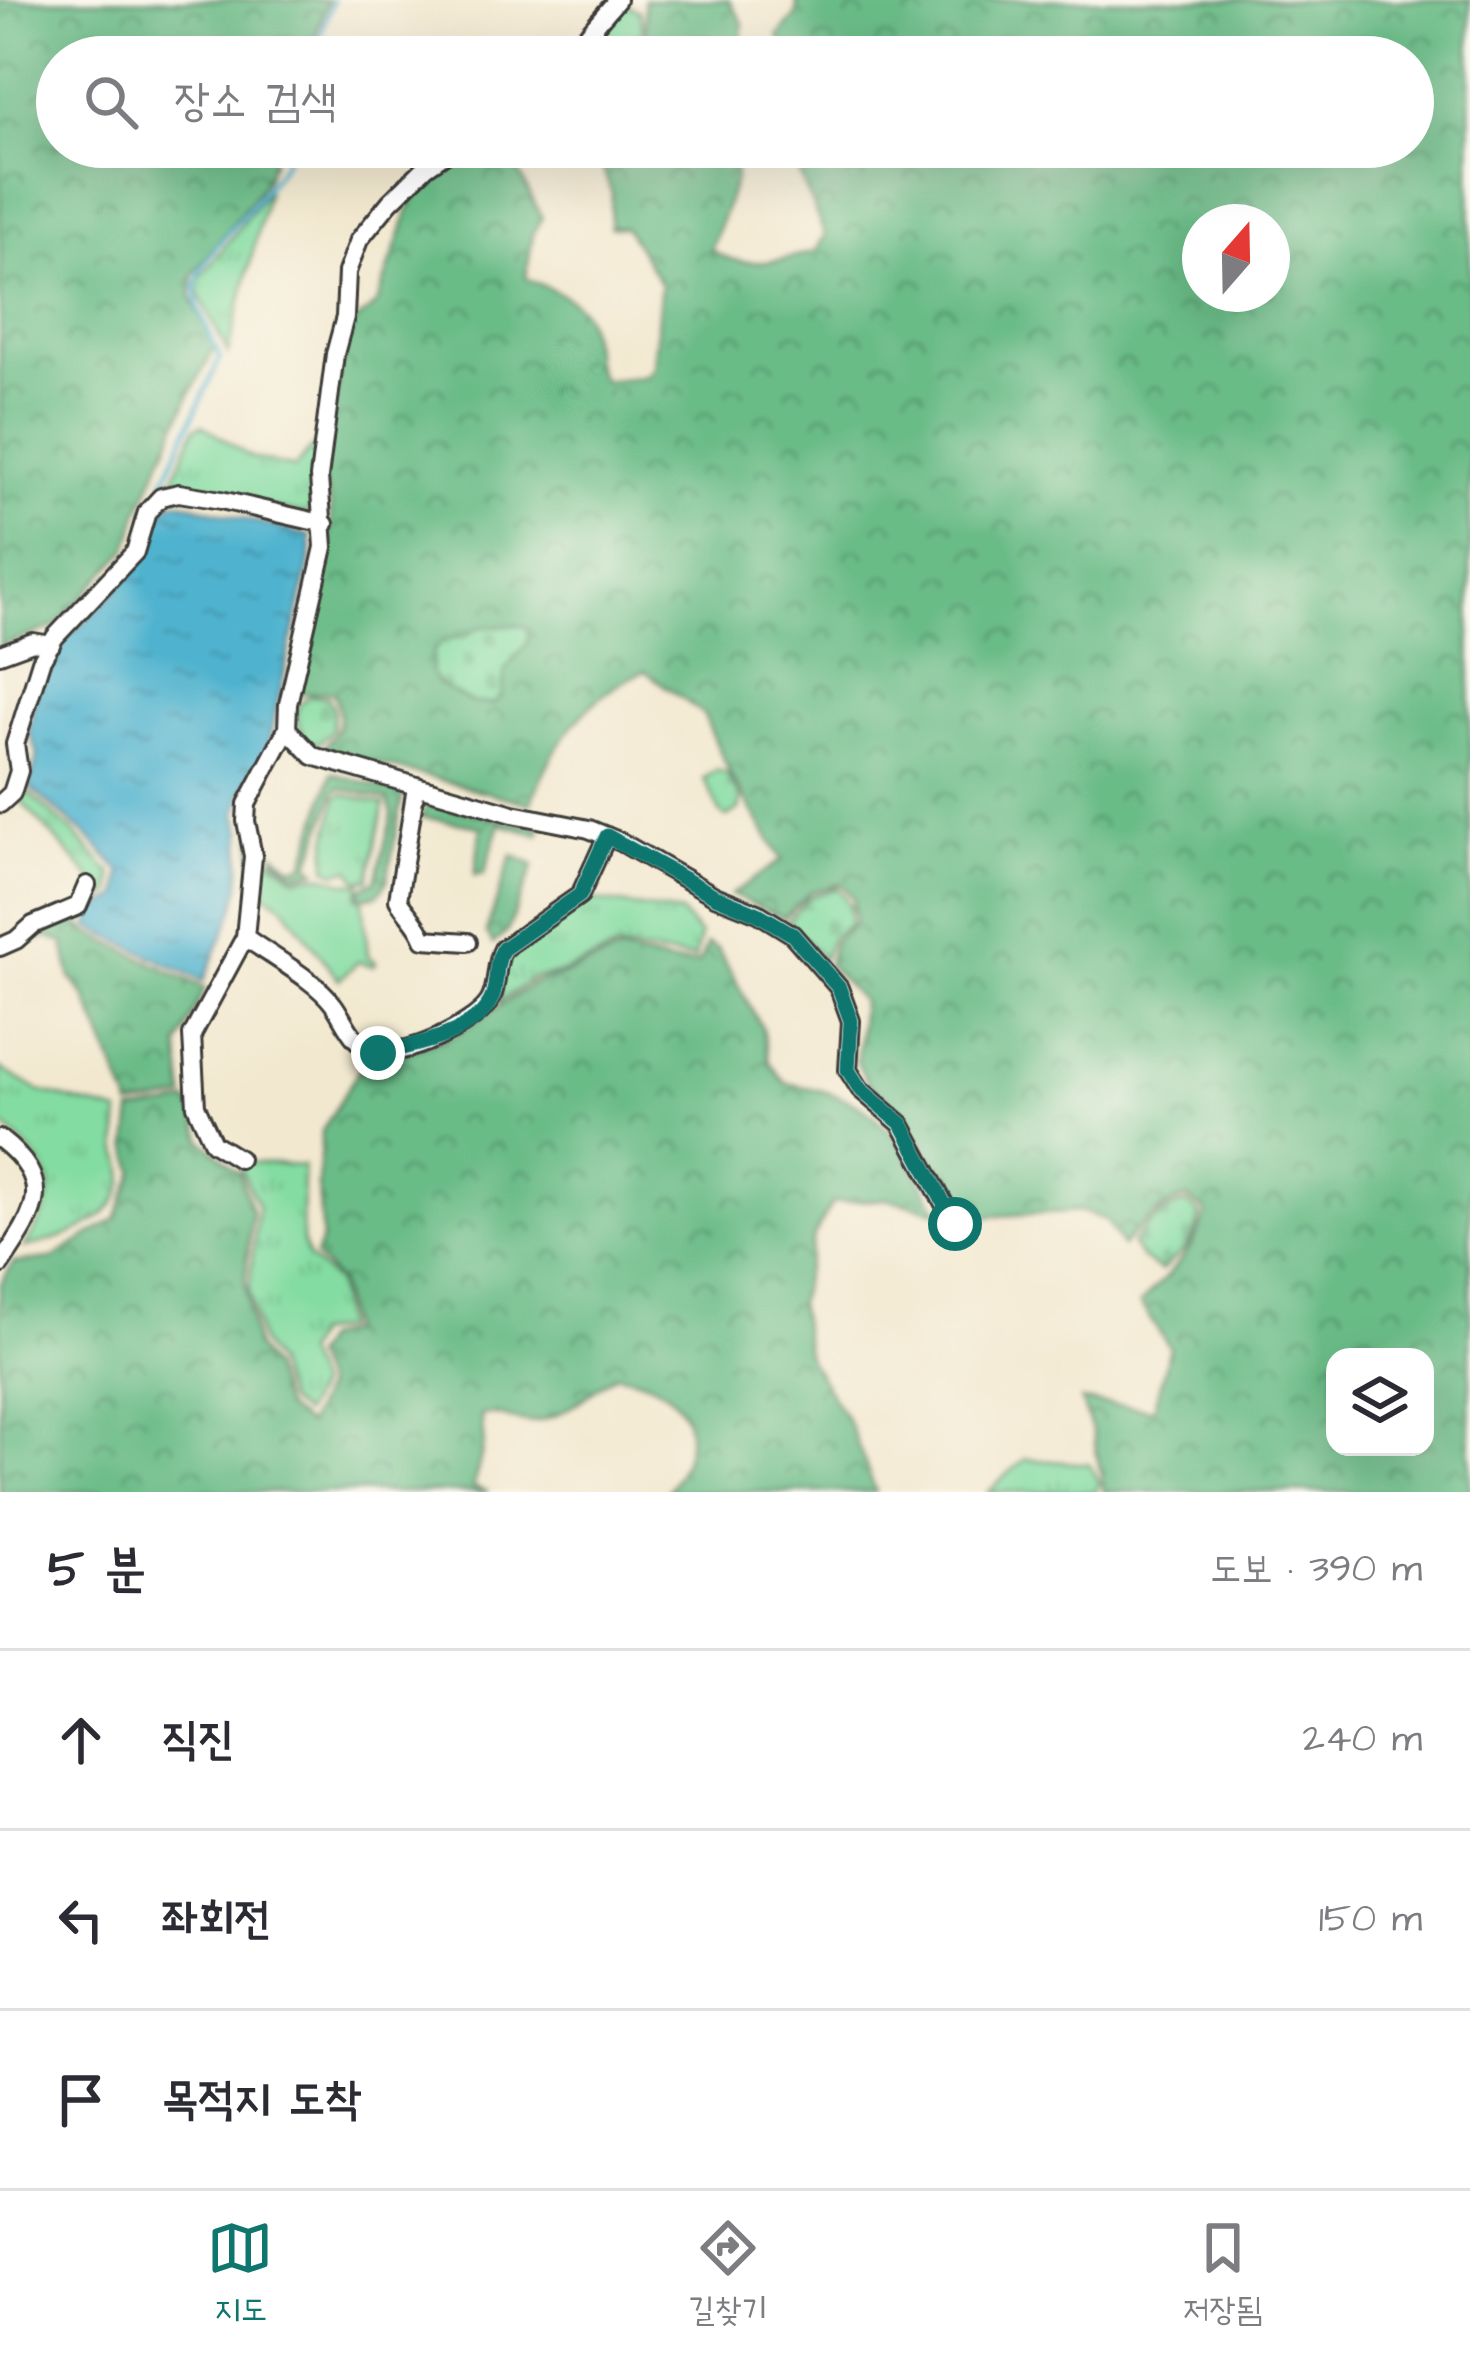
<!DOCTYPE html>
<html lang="ko">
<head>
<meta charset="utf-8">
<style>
	:root { --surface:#fff; --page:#f7f7f7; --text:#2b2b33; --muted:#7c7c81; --line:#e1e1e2; --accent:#0f766e }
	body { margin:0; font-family:"Architects Daughter","Poor Story",sans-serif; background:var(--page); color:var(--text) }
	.controls { position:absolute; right:36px; bottom:36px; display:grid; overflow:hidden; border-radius:24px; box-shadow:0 12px 48px #0002 }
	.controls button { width:108px; height:108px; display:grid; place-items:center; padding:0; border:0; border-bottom:3px solid var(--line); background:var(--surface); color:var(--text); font:60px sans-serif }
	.compass { position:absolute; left:1182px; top:204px; width:108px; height:108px; border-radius:50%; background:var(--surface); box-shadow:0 12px 48px #0002; rotate:20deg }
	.stop { position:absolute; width:36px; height:36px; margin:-27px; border:9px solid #0f766e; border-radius:50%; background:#fff }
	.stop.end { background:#0f766e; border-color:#fff; box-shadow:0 3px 12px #0008 }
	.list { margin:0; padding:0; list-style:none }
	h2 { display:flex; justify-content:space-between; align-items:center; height:156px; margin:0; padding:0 48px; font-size:51px }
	h2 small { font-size:39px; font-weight:400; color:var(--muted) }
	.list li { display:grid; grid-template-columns:78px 1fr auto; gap:36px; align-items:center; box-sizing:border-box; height:180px; padding:0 48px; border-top:3px solid var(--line) }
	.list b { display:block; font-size:45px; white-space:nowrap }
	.list em { font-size:39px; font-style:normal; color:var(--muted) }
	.icon { flex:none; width:66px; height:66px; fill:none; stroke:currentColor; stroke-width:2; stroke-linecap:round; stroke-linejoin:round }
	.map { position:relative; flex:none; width:1470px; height:1492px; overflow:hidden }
	.search { position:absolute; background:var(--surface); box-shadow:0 12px 48px #0002; left:36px; right:36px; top:36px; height:132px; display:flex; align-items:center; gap:30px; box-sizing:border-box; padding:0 42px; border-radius:66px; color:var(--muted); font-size:45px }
	.sheet { height:696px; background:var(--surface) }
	nav { display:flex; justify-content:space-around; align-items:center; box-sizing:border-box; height:168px; border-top:3px solid var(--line); background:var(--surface); font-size:33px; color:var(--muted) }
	nav a { display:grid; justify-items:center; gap:6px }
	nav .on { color:var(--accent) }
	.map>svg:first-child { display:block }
	.grass { fill:url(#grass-tufts); stroke:#507c5e; stroke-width:3 }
	.forest { fill:url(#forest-crowns); stroke:#436c52; stroke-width:3; fill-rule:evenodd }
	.cemetery { fill:url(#cemetery-stones); stroke:#507c5e; stroke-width:3 }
	.green { fill:#83dca1; stroke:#507c5e; stroke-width:3 }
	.water { fill:url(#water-ripples); stroke:#366876; stroke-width:3 }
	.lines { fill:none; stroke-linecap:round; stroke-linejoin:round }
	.stream { stroke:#50b3cf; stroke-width:4.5 }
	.minor-casing { stroke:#3c3b37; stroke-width:22 }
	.minor { stroke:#fff; stroke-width:16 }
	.route { stroke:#0f766e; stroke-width:15 }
</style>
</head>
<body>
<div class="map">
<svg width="1470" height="1492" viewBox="0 0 1470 1492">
	<defs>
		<pattern id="grass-tufts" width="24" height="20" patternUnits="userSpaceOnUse" patternTransform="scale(3)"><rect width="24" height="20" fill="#83dca1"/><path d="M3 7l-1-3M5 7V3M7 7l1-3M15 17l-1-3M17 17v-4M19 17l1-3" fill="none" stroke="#71bc8a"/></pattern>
		<pattern id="forest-crowns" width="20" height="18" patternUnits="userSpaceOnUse" patternTransform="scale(3)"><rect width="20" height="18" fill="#6abc87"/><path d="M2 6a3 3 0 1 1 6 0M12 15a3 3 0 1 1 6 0" fill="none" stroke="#56986e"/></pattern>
		<pattern id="cemetery-stones" width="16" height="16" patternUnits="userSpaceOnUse" patternTransform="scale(3)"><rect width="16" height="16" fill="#83dca1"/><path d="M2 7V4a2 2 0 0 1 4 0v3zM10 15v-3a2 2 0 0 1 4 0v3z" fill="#71bc8a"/></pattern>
		<pattern id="water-ripples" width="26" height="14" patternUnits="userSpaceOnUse" patternTransform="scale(3)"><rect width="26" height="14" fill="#50b3cf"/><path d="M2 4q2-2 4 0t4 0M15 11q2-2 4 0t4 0" fill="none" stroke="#4291a7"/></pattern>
	</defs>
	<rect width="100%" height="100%" fill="#fbf7ec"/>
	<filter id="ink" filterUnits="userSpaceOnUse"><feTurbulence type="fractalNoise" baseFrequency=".00833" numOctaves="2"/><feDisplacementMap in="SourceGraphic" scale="24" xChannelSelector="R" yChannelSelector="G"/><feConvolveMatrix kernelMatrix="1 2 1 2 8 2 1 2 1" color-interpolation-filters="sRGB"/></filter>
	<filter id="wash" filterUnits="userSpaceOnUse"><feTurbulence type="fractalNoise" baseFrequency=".004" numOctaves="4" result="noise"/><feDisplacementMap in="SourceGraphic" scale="48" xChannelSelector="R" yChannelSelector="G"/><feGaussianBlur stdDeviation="2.7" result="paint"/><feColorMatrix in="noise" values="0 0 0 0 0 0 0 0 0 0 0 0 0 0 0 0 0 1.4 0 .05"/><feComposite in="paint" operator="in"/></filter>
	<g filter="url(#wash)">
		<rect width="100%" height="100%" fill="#f2e8cf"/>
		<path class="grass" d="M 625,4 L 639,11 L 643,28 L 626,57 L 582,57 Z
			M 268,190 L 228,353 L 197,290 L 199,280 Z
			M 203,425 L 250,457 L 294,468 L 317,442 L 311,510 L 303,514 L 170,487 L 195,428 Z
			M 26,791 L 70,829 L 112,874 L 112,893 L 84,908 L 92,888 L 90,877 L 19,799 Z
			M 342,794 L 384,804 L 369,879 L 358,880 L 350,869 L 335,872 L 327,868 L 327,845 L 337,797 Z
			M 586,899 L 680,913 L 700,935 L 695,958 L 617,949 L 558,974 L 533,978 L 499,1002 L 505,956 Z
			M 0,1068 L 39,1091 L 120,1113 C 119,1126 117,1139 119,1152 C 121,1158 124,1164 124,1171 C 126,1220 62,1240 24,1247 C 68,1184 51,1168 0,1122 Z
			M 244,1162 L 303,1166 L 302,1240 L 309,1258 L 336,1282 L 343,1328 L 315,1334 L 304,1353 L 317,1387 L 303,1414 L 287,1402 L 274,1363 L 260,1342 L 249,1290 L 258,1206 L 241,1170 Z
			M 1025,1459 L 1089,1464 L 1099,1483 L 1096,1492 L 988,1492 Z"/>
		<path class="forest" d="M 0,0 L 328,0 L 308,57 L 57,57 L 57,147 L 277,147 L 265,182 L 193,275 L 191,296 L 215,348 L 192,390 L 139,511 L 128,549 L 53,628 L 0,646 Z
			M 644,0 L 729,0 L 743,23 L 740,57 L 632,57 L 646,31 Z
			M 797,0 L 1470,0 L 1470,1492 L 1104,1492 L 1093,1433 L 1081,1401 L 1153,1409 L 1170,1348 L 1140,1304 C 1168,1275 1195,1251 1206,1212 L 1187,1198 C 1160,1205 1139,1226 1122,1247 L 1106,1220 L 1080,1211 L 963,1218 L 908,1118 L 869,1084 L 857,1063 L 862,1001 L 828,965 L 834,941 L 855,922 L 853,898 L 841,884 L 810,892 L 784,918 L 731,895 L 782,860 L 732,778 L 703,714 L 645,671 C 587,694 551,746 531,804 L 322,749 C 341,732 344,715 333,692 L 297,694 L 330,547 L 331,507 L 322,476 L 343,357 L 354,323 L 377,303 L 412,201 L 432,173 L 470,147 L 518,147 L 514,164 L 542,217 L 533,233 L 526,278 C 543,287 575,296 584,314 C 594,335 590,361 603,381 L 647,376 L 653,367 L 661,284 L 625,227 L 610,227 L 612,194 L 595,147 L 734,147 L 735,180 L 711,250 C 744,271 781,261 816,251 L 825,235 L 788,147 L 1413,147 L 1413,57 L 790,57 L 778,36 L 796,15 ZM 1200,222 L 1272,222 L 1272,294 L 1200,294 ZM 1335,1357 L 1425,1357 L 1425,1447 L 1335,1447 Z
			M 332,773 L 403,794 L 387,881 L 378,895 L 363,898 L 360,894 L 362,888 L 376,880 L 392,815 L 388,800 L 341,788 L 335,792 L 310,864 L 317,870 L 296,874 L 275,858 L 275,853 L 290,866 L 301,866 L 305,862 Z
			M 427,804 L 535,826 L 541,828 L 539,835 L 500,824 L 484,874 L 475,875 L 481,827 L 421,817 Z
			M 512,855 L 534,865 L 507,932 L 493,944 L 486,932 Z
			M 72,917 L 87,932 L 205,988 L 179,1046 L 185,1098 L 131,1107 L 86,998 L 71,978 L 64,943 L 49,937 L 33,941 L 39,932 Z
			M 707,944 L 718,949 L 762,1028 L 769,1062 L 785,1083 C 887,1100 889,1129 939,1212 L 888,1199 L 832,1203 L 814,1236 L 798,1303 L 808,1358 L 849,1423 L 876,1492 L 667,1492 C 709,1431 687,1386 616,1374 C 593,1389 559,1423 530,1422 C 512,1422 499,1412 481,1415 L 484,1445 L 473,1487 L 488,1492 L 0,1492 L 0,1285 L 13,1263 L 51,1259 L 116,1219 L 135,1171 L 128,1146 L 132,1112 L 189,1102 L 203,1140 L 239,1173 L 252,1211 L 245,1281 L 255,1346 L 271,1369 L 284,1408 L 307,1425 L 324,1388 L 312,1357 L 323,1339 L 348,1331 L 339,1282 L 315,1256 L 322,1238 L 318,1185 L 322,1131 L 360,1068 L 458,1034 L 535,982 L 560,976 L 620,952 L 673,963 L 699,963 Z"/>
		<path class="cemetery" d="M 518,625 L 528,628 L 528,643 L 505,670 L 502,695 L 494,704 L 472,703 L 438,684 L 431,672 L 434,650 L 445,639 L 463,637 L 480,627 Z
			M 310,696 L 328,697 L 334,709 L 332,731 L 317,744 L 303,738 C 297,718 290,708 310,696 Z
			M 716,770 L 726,773 L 741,800 L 739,810 L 727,817 L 721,814 L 704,779 Z
			M 838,888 L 850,905 L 850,924 L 831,938 L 823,959 L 788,921 L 809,897 Z
			M 1187,1203 L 1200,1214 C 1196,1241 1181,1254 1161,1271 L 1142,1258 L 1132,1245 C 1142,1227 1166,1207 1187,1203 Z"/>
		<path class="green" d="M 253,833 L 270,847 L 269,858 L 296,878 C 333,869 332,885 361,883 L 357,897 L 363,899 L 368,956 L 376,962 L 374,966 L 358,962 L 339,980 L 283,905 L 252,885 Z"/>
		<path class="water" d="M 178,501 L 310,536 L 311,556 L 267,749 L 243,792 L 237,814 L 242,830 L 240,886 L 233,912 L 204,981 L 89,927 L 91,911 L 119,897 L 121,872 L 85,834 L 29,787 L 38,754 L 29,731 L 34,702 L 61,644 L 124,582 L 143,559 L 153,518 L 162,508 Z"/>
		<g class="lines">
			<path class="stream" d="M 313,57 L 333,0
				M 163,483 L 220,358 C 213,338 195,308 196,287 C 198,252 278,189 291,147"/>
		</g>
	</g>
	<g filter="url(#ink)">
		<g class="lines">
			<g class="minor-casing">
				<path id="minor" d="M 568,57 L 617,0
					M 455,147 L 426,167 L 390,202 L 359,240 L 347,272 L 345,317 L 335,354 L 319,477 L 324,547 L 288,704 L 287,729 L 313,756 L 513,814 L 589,829 L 621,842 L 715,896 L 758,913 L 792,934 L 839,988 L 851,1021 L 848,1070 L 860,1089 L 901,1124 L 955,1224
					M 0,654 L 33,642 L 51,645
					M 416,787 L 398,900 C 407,915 418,923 424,939 L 468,942
					M 0,804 L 12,793 L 19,771 L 15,744 L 41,661 L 55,637 L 135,552 L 147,512 L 161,497 L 179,493 L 221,500 L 325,524
					M 245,937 C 269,955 316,980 333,1004 C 344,1018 352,1045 374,1051 C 402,1059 473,1026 489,1002 C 499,987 494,965 503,949 L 580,895 L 607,836
					M 0,947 L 16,940 L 33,925 L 78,906 L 87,885
					M 0,1139 C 58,1184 34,1214 0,1265
					M 239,1159 L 213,1143 L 196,1106 L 192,1035 L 245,937 L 253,856 L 246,821 L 247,804 L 287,729"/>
			</g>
			<use href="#minor" class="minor"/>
		</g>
	</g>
	<g class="lines" filter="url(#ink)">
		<path class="route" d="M 378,1053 C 412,1046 480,1034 493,995 C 498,979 494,964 503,949 L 580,895 L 607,836 L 715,896 L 758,914 L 792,934 L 839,988 L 851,1021 L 848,1070 L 860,1089 L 902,1124 L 955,1224"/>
	</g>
</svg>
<div class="controls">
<button><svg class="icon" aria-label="layers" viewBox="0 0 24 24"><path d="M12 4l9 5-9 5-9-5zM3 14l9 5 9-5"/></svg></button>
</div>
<svg class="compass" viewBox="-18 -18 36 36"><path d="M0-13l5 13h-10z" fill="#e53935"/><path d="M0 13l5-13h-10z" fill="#7c7c81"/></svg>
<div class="stop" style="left:955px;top:1224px"></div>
<div class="stop end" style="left:378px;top:1053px"></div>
<div class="search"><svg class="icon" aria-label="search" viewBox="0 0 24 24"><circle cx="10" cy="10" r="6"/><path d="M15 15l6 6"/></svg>장소 검색</div>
</div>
<section class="sheet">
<h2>5 분<small>도보 · 390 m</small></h2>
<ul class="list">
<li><svg class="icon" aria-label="ahead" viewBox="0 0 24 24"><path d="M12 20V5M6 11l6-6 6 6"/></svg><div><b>직진</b></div><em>240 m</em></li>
<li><svg class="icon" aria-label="left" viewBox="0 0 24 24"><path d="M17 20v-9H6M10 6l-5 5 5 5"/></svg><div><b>좌회전</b></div><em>150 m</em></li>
<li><svg class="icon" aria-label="arrive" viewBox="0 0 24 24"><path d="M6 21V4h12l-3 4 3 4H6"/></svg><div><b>목적지 도착</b></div></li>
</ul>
</section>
<nav>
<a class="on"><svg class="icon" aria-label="map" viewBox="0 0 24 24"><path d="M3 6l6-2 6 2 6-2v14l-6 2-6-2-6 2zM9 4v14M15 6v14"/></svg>지도</a>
<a><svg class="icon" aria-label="directions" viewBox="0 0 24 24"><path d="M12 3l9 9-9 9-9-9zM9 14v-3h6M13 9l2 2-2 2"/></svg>길찾기</a>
<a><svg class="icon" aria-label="saved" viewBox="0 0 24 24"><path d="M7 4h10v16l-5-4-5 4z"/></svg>저장됨</a>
</nav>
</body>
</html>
